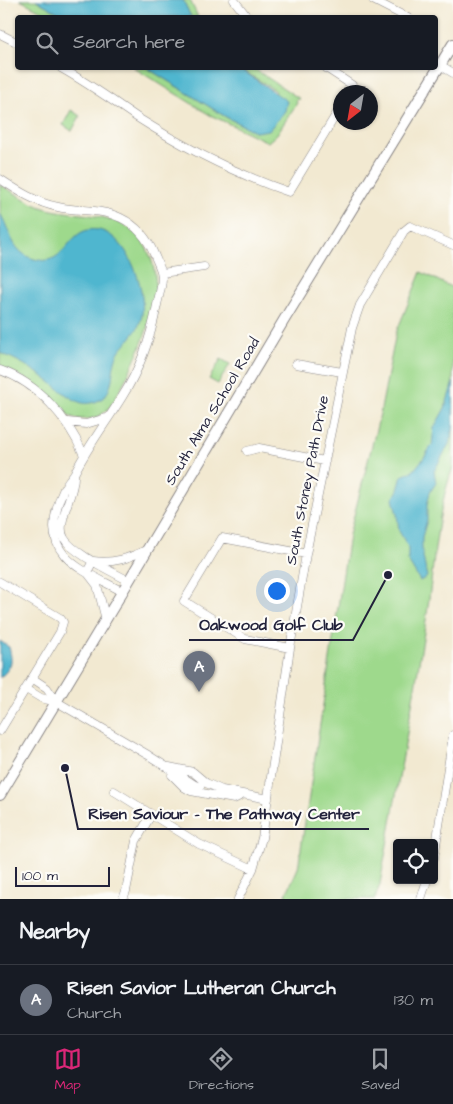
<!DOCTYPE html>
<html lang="en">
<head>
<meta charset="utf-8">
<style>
	:root { --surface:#171b24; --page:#242831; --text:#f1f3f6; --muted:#9ea1a6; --line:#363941; --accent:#db2777 }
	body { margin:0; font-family:"Architects Daughter",sans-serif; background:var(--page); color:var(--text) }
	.controls { position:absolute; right:15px; bottom:15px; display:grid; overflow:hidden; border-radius:5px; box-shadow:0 1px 4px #0004 }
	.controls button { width:45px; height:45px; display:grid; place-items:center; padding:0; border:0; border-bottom:1px solid var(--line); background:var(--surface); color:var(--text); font:25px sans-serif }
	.compass { position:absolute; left:333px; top:85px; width:45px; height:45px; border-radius:50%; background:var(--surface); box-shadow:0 1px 4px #0004; rotate:211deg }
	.scale { position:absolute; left:15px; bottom:12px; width:95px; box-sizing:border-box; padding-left:5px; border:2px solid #22223b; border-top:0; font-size:14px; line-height:18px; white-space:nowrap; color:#22223b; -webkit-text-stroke:4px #fdfcf7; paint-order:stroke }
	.you { position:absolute; left:276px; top:590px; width:18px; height:18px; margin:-12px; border:4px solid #fff; border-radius:50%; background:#1a73e8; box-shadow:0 0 0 8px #1a73e833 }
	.badge { display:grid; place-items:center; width:32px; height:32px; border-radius:50%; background:var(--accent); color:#fff; font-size:16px; font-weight:700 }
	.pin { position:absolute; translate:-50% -41px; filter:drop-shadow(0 1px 2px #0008) }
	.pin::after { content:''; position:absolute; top:26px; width:18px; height:15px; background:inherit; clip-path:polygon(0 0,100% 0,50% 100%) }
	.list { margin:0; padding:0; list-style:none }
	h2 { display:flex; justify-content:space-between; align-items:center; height:65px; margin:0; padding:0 20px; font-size:21px }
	h2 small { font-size:16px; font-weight:400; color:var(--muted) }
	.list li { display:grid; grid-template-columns:32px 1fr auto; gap:15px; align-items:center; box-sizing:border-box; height:70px; padding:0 20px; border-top:1px solid var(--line) }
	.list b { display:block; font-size:19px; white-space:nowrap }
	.list p { margin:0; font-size:16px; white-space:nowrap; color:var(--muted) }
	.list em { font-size:16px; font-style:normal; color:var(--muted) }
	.icon { flex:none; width:28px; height:28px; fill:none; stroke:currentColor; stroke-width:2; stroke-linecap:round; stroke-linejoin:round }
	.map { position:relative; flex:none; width:453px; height:899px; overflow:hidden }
	.search { position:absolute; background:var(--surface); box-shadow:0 1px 4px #0004; left:15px; right:15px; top:15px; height:55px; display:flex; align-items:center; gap:12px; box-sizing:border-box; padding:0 18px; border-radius:5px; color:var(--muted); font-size:19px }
	.sheet { height:135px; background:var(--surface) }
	nav { display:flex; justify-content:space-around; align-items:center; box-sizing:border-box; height:70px; border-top:1px solid var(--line); background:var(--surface); font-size:14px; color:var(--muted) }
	nav a { display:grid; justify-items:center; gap:2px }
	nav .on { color:var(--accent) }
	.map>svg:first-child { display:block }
	.green { fill:#9ed98c; stroke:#607e64 }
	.water { fill:#50b6cf; stroke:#396c85 }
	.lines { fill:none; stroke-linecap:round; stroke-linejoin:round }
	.street-casing { stroke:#8a8686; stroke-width:9 }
	.secondary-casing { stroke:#8a8686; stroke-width:12 }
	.street { stroke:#fff; stroke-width:8 }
	.secondary { stroke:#fff; stroke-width:10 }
	.labels { text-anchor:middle; stroke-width:4.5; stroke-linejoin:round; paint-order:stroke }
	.street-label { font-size:15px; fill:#22223b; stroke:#fdfcf7 }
	.leader { fill:none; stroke:#22223b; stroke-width:2 }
	.callout-dot { fill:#22223b; stroke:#fdfcf7; stroke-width:2 }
	.callout-label { font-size:16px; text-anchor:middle; font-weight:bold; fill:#22223b; stroke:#fdfcf7; stroke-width:4.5; stroke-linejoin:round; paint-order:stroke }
</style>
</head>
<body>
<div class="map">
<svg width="453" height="899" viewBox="0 0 453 899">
	<rect width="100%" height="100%" fill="#fdfcf7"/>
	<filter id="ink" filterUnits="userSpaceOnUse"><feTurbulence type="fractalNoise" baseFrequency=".02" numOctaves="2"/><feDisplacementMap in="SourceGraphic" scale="10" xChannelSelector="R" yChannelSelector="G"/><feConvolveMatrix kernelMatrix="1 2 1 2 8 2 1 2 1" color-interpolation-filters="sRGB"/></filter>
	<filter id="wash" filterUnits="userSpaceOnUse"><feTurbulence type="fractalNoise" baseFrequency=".0096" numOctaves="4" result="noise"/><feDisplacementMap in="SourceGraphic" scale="20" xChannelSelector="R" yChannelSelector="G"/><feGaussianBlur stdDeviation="1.12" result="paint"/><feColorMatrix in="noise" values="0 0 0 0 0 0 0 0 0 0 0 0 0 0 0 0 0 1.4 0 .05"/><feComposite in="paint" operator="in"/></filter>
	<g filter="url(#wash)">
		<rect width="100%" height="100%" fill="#f2e9d1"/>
		<path class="green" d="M 20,0 L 36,0 L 66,17 L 53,17 Z
			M 183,0 L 190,0 L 198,17 L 191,17 Z
			M 134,68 L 147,68 L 226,117 L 256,132 L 276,91 L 239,68 L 253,68 L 300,99 L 296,100 L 297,103 L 277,134 L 268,142 L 210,115 Z
			M 71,110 L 80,116 L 72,131 L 63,125 Z
			M 0,185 C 14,192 29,203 44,208 C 75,217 115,210 139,237 C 148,248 153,261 155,275 C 160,308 135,364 118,393 C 115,398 113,404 108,409 C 102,415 95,419 85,419 C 65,421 57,402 43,391 C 30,382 15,372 0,367 Z
			M 421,272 L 453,288 L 453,467 C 436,514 434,565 427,614 C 413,704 396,794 380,884 L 375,899 L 284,899 L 298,868 L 349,535 L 380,414 L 396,333 Z
			M 221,359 L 230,364 L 218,384 L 209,379 Z"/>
		<path class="water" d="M 36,0 L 183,0 L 191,17 L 66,17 Z
			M 147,68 L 239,68 L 287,101 L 285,111 L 269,130 L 256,132 L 226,117 Z
			M 0,213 C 10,230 11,250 31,258 C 64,270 66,234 88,230 C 125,223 149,291 141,319 C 138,332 128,340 120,350 C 108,366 119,394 95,402 C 89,404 82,404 77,401 C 66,396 56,386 46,379 C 33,369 16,359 0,353 Z
			M 453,382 L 453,429 L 449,444 L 434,471 L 436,483 L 430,492 L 427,505 L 427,520 L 422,537 L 422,551 L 427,577 L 420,581 L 408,561 L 408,547 L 399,531 L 397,514 L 393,499 L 398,490 L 402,476 L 413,471 L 423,459 L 432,445 L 434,428 L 445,408 Z
			M 0,641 L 9,647 C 13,663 12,666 0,678 Z"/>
	</g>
	<g filter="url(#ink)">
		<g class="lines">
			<g class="street-casing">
				<path id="street" d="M 234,0 L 248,18
					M 373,0 L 408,18
					M 0,34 L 18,43
					M 440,65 L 453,73
					M 61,68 C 88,83 113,101 138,118 C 185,148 236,174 289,192 L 340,108
					M 326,68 L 352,85 L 350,92
					M 0,179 C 18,191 37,203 58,207 C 79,212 101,208 121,218 C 136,225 148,239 154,254 C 156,259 159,265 161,271 C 164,281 159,295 157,305 C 151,337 140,369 122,397 C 106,423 88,446 74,474 C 65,484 60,496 57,508 C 42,559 86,571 123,592
					M 162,273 L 204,267
					M 296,364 L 342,372
					M 0,370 C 39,384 67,417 84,455
					M 67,422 L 86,424 L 106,418
					M 247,451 L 259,448 L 324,461
					M 74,474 C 75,488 67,502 64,515 C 62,523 60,531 64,538 C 72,553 113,572 129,581
					M 0,582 L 60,618 L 63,622 L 60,632 L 0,731
					M 106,620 L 97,585 L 87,572 L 93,561 C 114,564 129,558 148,549
					M 290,648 L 245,639 L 184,601 L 222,538 L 306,554
					M 32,678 L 47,688 L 57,702
					M 26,689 L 41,698 L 57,702 L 148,755 L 195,785 L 200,787
					M 169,767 L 193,772 L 206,783 L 222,790 L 268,799
					M 172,775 L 184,787 L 191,791 L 234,799 L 242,795
					M 114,791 L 199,844 L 253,869
					M 434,858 L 453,735
					M 123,899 L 126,891 L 136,841 L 151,815
					M 238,899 L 253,869 L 262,838 L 290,648 L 306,554 L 352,328 L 360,305 L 404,231 L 410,226 L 453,245
					M 421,899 L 427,880"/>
			</g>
			<g class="secondary-casing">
				<path id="secondary" d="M 0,795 L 115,604 L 284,320 L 453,44"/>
			</g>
			<use href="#street" class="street"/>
			<use href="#secondary" class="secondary"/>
		</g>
	</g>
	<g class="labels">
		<g class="street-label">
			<text transform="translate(212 411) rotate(-59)" y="5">South Alma School Road</text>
			<text transform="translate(307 480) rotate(-79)" y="5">South Stoney Path Drive</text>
		</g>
	</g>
	<path class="leader" d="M388 575L353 640H189M65 768L78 829H369"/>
	<g class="callout-dot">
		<circle cx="388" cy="575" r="5"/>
		<circle cx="65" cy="768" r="5"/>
	</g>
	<g class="callout-label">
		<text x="271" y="630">Oakwood Golf Club</text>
		<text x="224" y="819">Risen Saviour - The Pathway Center</text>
	</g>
</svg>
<div class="controls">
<button><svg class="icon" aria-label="locate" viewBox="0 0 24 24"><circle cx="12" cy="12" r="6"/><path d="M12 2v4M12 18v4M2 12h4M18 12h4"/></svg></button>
</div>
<svg class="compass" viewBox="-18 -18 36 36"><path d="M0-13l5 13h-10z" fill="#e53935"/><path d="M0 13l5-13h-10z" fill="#9ea1a6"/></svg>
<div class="scale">100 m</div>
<div class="you"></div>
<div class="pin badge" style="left:199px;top:692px;background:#6b7280">A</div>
<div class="search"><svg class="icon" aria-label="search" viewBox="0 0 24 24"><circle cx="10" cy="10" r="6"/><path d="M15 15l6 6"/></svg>Search here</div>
</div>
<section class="sheet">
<h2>Nearby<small></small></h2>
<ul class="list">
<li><span class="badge" style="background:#6b7280">A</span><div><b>Risen Savior Lutheran Church</b><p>Church</p></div><em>130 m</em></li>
</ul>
</section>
<nav>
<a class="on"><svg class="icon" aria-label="map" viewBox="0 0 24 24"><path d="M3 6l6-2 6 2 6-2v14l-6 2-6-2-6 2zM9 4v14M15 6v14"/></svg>Map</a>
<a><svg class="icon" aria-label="directions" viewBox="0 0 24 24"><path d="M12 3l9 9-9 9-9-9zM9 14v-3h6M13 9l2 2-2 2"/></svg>Directions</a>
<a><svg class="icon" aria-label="saved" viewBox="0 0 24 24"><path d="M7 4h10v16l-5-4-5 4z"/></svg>Saved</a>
</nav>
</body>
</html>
